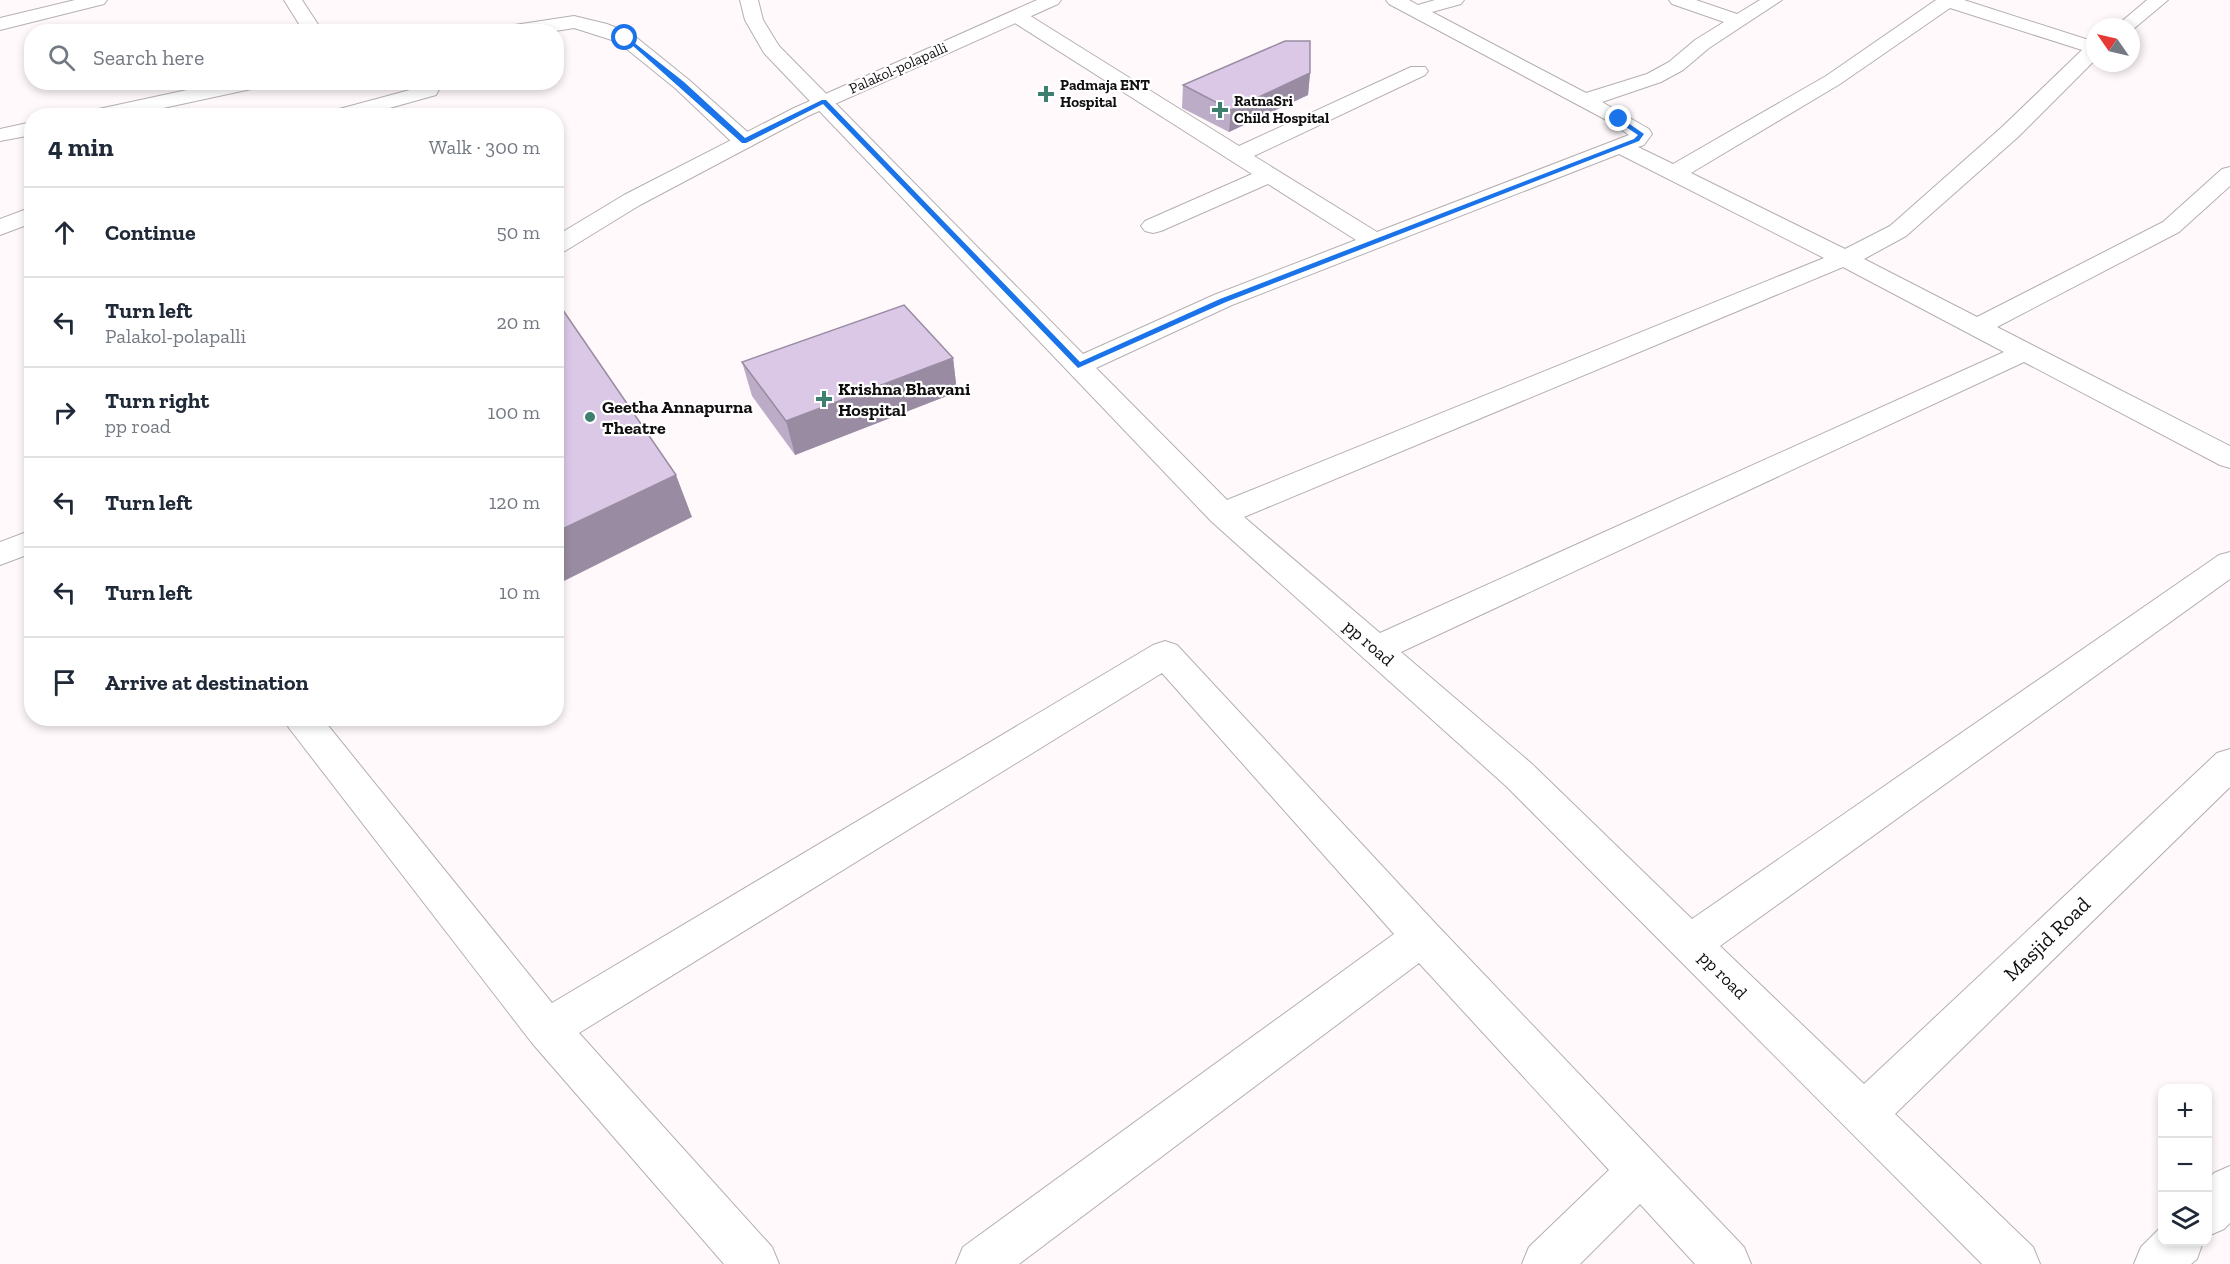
<!DOCTYPE html>
<html lang="en">
<head>
<meta charset="utf-8">
<style>
	:root { --surface:#fff; --page:#f6f6f7; --text:#1f2937; --muted:#747a83; --line:#e0e1e3 }
	body { margin:0; font-family:"Zilla Slab",serif; background:var(--page); color:var(--text) }
	.controls { position:absolute; right:18px; bottom:18px; display:grid; overflow:hidden; border-radius:12px; box-shadow:0 3px 9px #0003 }
	.controls button { width:54px; height:54px; display:grid; place-items:center; padding:0; border:0; border-bottom:2px solid var(--line); background:var(--surface); color:var(--text); font:30px sans-serif }
	.compass { position:absolute; left:2086px; top:18px; width:54px; height:54px; border-radius:50%; background:var(--surface); box-shadow:0 3px 9px #0003; rotate:304deg }
	.stop { position:absolute; width:18px; height:18px; margin:-14px; border:4px solid #1a73e8; border-radius:50%; background:#fff }
	.stop.end { background:#1a73e8; border-color:#fff; box-shadow:0 2px 6px #0008 }
	.list { margin:0; padding:0; list-style:none }
	h2 { display:flex; justify-content:space-between; align-items:center; height:78px; margin:0; padding:0 24px; font-size:26px }
	h2 small { font-size:20px; font-weight:400; color:var(--muted) }
	.list li { display:grid; grid-template-columns:39px 1fr auto; gap:18px; align-items:center; box-sizing:border-box; height:90px; padding:0 24px; border-top:2px solid var(--line) }
	.list b { display:block; font-size:22px; white-space:nowrap }
	.list p { margin:0; font-size:20px; white-space:nowrap; color:var(--muted) }
	.list em { font-size:20px; font-style:normal; color:var(--muted) }
	.icon { flex:none; width:33px; height:33px; fill:none; stroke:currentColor; stroke-width:2; stroke-linecap:round; stroke-linejoin:round }
	.map { position:relative; flex:none; width:2230px; height:1264px; overflow:hidden }
	.search { position:absolute; background:var(--surface); box-shadow:0 3px 9px #0003; left:24px; top:24px; width:540px; height:66px; display:flex; align-items:center; gap:15px; box-sizing:border-box; padding:0 21px; border-radius:24px; color:var(--muted); font-size:22px }
	.panel { position:absolute; background:var(--surface); box-shadow:0 3px 9px #0003; left:24px; top:108px; width:540px; height:618px; border-radius:24px }
	.map>svg:first-child { display:block }
	.lines { fill:none; stroke-linecap:round; stroke-linejoin:round }
	.street-casing { stroke:#b5afb2; stroke-width:2 }
	.secondary-casing { stroke:#b5afb2; stroke-width:2 }
	.street { fill:#fff; fill-rule:evenodd }
	.secondary { fill:#fff; fill-rule:evenodd }
	.wall { fill:#bcacc7 }
	.shaded-wall { fill:#998ca2 }
	.building { fill:#dbc8e7; stroke:#998ca2; stroke-width:1.5 }
	.route { fill:#1a73e8 }
	.poi-dot { fill:#3e8070; stroke:#fff; stroke-width:2 }
	.labels { text-anchor:middle; stroke-width:4.5; stroke-linejoin:round; paint-order:stroke }
	.far-street-label { font-size:15px; fill:#100e0f; stroke:#fff }
	.far-poi-label { font-size:15px; font-weight:bold; fill:#100e0f; stroke:#fff; text-anchor:start }
	.poi-label { font-size:18px; font-weight:bold; fill:#100e0f; stroke:#fff; text-anchor:start }
	.street-label { font-size:18px; fill:#100e0f; stroke:#fff }
	.near-street-label { font-size:21px; fill:#100e0f; stroke:#fff }
</style>
</head>
<body>
<div class="map">
<svg width="2230" height="1264" viewBox="0 0 2230 1264">
	<rect width="100%" height="100%" fill="#fff9fc"/>
	<g class="lines">
		<g class="street-casing">
			<path id="street" d="M 75,0 L 107,0 L 104,4 L 0,30 L 0,18 Z
				M 284,0 L 302,0 L 323,32 L 304,32 Z
				M 740,0 L 758,0 L 763,20 L 779,46 L 1083,354 L 1214,295 L 1356,240 L 1268,184 L 1161,231 L 1153,233 L 1145,231 L 1141,226 L 1145,221 L 1252,174 L 1010,20 L 1008,16 L 1010,12 L 1024,12 L 1239,146 L 1411,67 L 1425,67 L 1428,71 L 1425,75 L 1254,156 L 1377,232 L 1629,135 L 1612,123 L 1389,4 L 1386,0 L 1409,0 L 1418,5 L 1435,0 L 1464,0 L 1461,4 L 1432,12 L 1586,93 L 1647,74 L 1669,62 L 1695,40 L 1724,22 L 1672,4 L 1669,0 L 1696,0 L 1737,14 L 1760,0 L 1782,0 L 1709,48 L 1683,70 L 1661,82 L 1602,102 L 1649,129 L 1652,134 L 1644,145 L 1638,147 L 1673,164 L 1826,76 L 1936,0 L 1964,0 L 2095,42 L 2095,60 L 2018,137 L 1906,236 L 1864,259 L 1977,317 L 2163,222 L 2222,169 L 2230,167 L 2230,186 L 2179,232 L 1997,327 L 2230,446 L 2230,468 L 2220,465 L 2024,362 L 1401,652 L 1532,764 L 1692,919 L 2219,555 L 2230,552 L 2230,579 L 1720,946 L 1864,1084 L 2217,753 L 2230,749 L 2230,787 L 1895,1114 L 2033,1247 L 2040,1264 L 1982,1264 L 1506,786 L 1211,521 L 764,53 L 745,20 ZM 1950,8 L 2082,50 L 2002,127 L 1890,226 L 1845,249 L 1691,173 L 1840,84 ZM 1619,154 L 1824,258 L 1227,500 L 1096,368 L 1232,305 ZM 1843,267 L 2004,352 L 1380,633 L 1244,517 Z
				M 2147,0 L 2168,0 L 2131,31 L 2131,27 L 2115,27 Z
				M 574,16 L 607,24 L 632,34 L 689,80 L 752,136 L 755,141 L 752,146 L 744,147 L 736,146 L 675,88 L 618,42 L 574,28 L 549,32 L 499,32 L 501,28 L 508,26 Z
				M 224,82 L 266,82 L 263,86 L 256,88 L 126,116 L 84,116 L 87,112 L 94,110 Z
				M 423,82 L 443,82 L 436,95 L 361,116 L 325,116 L 328,112 L 421,87 Z
				M 32,122 L 32,135 L 0,141 L 0,129 Z
				M 32,207 L 32,223 L 0,235 L 0,219 Z
				M 1165,641 L 1177,645 L 1436,924 L 1744,1247 L 1751,1264 L 1695,1264 L 1640,1204 L 1580,1264 L 1522,1264 L 1529,1247 L 1609,1170 L 1419,963 L 1019,1264 L 956,1264 L 963,1247 L 1394,934 L 1162,673 L 579,1033 L 772,1247 L 779,1264 L 724,1264 L 532,1043 L 289,728 L 284,718 L 322,718 L 552,1003 L 1153,645 Z
				M 2230,1166 L 2230,1223 L 2224,1229 L 2208,1236 L 2208,1179 L 2214,1173 Z
				M 2162,1226 L 2162,1242 L 2203,1242 L 2197,1259 L 2191,1264 L 2134,1264 L 2141,1247 Z"/>
		</g>
		<g class="secondary-casing">
			<path id="secondary" d="M 1037,0 L 1061,0 L 1058,4 L 808,116 L 640,205 L 565,251 L 556,253 L 556,236 L 624,195 L 794,108 Z
				M 32,530 L 32,553 L 0,565 L 0,542 Z"/>
		</g>
		<use href="#street" class="street"/>
		<use href="#secondary" class="secondary"/>
	</g>
	<path class="wall" d="M 1310,73 L 1308,95 L 1229,132 L 1182,108 L 1183,85 Z
		M 953,358 L 957,392 L 795,455 L 752,396 L 742,362 Z"/>
	<path class="shaded-wall" d="M 1310,73 L 1308,95 L 1229,132 L 1231,110 Z
		M 953,358 L 957,392 L 795,455 L 786,421 Z
		M 676,475 L 692,517 L 556,585 L 556,532 Z"/>
	<path class="building" d="M 1285,41 L 1310,41 L 1310,73 L 1231,110 L 1183,85 Z
		M 556,300 L 676,475 L 556,532 Z
		M 904,305 L 953,358 L 786,421 L 742,362 Z"/>
	<path class="route" d="M 623,37 L 627,37 L 684,82 L 745,138 L 822,100 L 826,100 L 1080,362 L 1220,299 L 1634,139 L 1638,135 L 1617,121 L 1617,118 L 1621,118 L 1644,134 L 1639,141 L 1226,302 L 1078,368 L 823,104 L 746,143 L 742,143 Z"/>
	<g class="poi-dot">
		<path d="M1043 85h6v6h6v6h-6v6h-6v-6h-6v-6h6z"/>
		<path d="M1217 101h6v6h6v6h-6v6h-6v-6h-6v-6h6z"/>
		<path d="M821 390h6v6h6v6h-6v6h-6v-6h-6v-6h6z"/>
		<circle cx="590" cy="417" r="6"/>
	</g>
	<g class="labels">
		<g class="far-street-label">
			<text transform="translate(898 68) rotate(-24)" y="5">Palakol-polapalli</text>
		</g>
		<g class="far-poi-label">
			<text x="1060" y="90">Padmaja ENT<tspan x="1060" dy="17">Hospital</tspan></text>
			<text x="1234" y="106">RatnaSri<tspan x="1234" dy="17">Child Hospital</tspan></text>
		</g>
		<g class="poi-label">
			<text x="838" y="395">Krishna Bhavani<tspan x="838" dy="21">Hospital</tspan></text>
			<text x="602" y="413">Geetha Annapurna<tspan x="602" dy="21">Theatre</tspan></text>
		</g>
		<g class="street-label">
			<text transform="translate(1369 643) rotate(41)" y="6">pp road</text>
			<text transform="translate(1723 975) rotate(45)" y="6">pp road</text>
		</g>
		<g class="near-street-label">
			<text transform="translate(2047 939) rotate(-44)" y="7">Masjid Road</text>
		</g>
	</g>
</svg>
<div class="controls">
<button>+</button>
<button>−</button>
<button><svg class="icon" aria-label="layers" viewBox="0 0 24 24"><path d="M12 4l9 5-9 5-9-5zM3 14l9 5 9-5"/></svg></button>
</div>
<svg class="compass" viewBox="-18 -18 36 36"><path d="M0-13l5 13h-10z" fill="#e53935"/><path d="M0 13l5-13h-10z" fill="#747a83"/></svg>
<div class="stop" style="left:625px;top:38px"></div>
<div class="stop end" style="left:1619px;top:119px"></div>
<div class="search"><svg class="icon" aria-label="search" viewBox="0 0 24 24"><circle cx="10" cy="10" r="6"/><path d="M15 15l6 6"/></svg>Search here</div>
<section class="panel">
<h2>4 min<small>Walk · 300 m</small></h2>
<ul class="list">
<li><svg class="icon" aria-label="ahead" viewBox="0 0 24 24"><path d="M12 20V5M6 11l6-6 6 6"/></svg><div><b>Continue</b></div><em>50 m</em></li>
<li><svg class="icon" aria-label="left" viewBox="0 0 24 24"><path d="M17 20v-9H6M10 6l-5 5 5 5"/></svg><div><b>Turn left</b><p>Palakol-polapalli</p></div><em>20 m</em></li>
<li><svg class="icon" aria-label="right" viewBox="0 0 24 24"><path d="M7 20v-9h11M14 6l5 5-5 5"/></svg><div><b>Turn right</b><p>pp road</p></div><em>100 m</em></li>
<li><svg class="icon" aria-label="left" viewBox="0 0 24 24"><path d="M17 20v-9H6M10 6l-5 5 5 5"/></svg><div><b>Turn left</b></div><em>120 m</em></li>
<li><svg class="icon" aria-label="left" viewBox="0 0 24 24"><path d="M17 20v-9H6M10 6l-5 5 5 5"/></svg><div><b>Turn left</b></div><em>10 m</em></li>
<li><svg class="icon" aria-label="arrive" viewBox="0 0 24 24"><path d="M6 21V4h12l-3 4 3 4H6"/></svg><div><b>Arrive at destination</b></div></li>
</ul>
</section>
</div>
</body>
</html>
